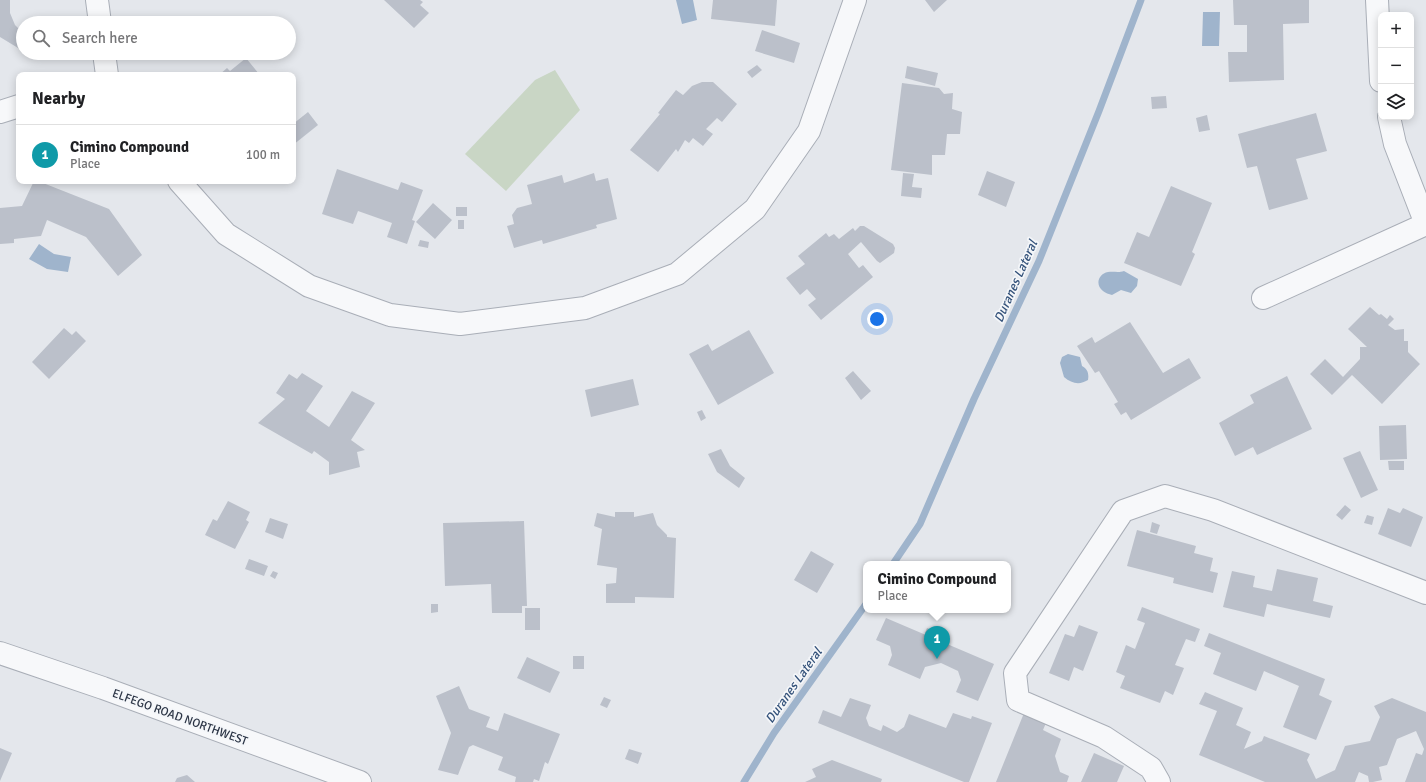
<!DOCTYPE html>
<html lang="en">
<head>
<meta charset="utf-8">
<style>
	:root { --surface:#fff; --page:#f2f2f2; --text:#202124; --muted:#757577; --line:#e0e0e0; --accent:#b45309 }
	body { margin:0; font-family:Signika,sans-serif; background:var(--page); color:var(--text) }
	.controls { position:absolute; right:12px; top:12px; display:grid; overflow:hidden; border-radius:8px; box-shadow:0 2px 10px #0003 }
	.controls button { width:36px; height:36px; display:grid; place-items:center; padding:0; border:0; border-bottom:1px solid var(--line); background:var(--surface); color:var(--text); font:20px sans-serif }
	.you { position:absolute; left:877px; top:319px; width:14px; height:14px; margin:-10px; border:3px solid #fff; border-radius:50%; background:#1a73e8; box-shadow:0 0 0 6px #1a73e833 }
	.badge { display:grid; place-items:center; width:26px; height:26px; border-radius:50%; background:var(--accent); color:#fff; font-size:13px; font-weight:700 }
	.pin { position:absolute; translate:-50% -33px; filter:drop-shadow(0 1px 2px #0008) }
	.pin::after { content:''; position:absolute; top:21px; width:14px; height:12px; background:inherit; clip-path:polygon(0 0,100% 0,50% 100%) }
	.popup { position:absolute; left:863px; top:561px; width:148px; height:52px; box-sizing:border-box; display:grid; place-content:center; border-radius:8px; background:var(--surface); filter:drop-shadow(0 1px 3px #0005); font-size:13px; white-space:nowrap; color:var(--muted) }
	.popup b { font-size:15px; color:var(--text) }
	.popup::after { content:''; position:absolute; left:50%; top:100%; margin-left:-8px; border:8px solid transparent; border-top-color:var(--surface) }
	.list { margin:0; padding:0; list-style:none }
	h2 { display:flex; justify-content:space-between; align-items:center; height:52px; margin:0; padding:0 16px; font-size:17px }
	h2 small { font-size:13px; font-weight:400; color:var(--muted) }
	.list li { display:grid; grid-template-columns:26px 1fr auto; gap:12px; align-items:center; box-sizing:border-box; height:60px; padding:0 16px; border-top:1px solid var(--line) }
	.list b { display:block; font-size:15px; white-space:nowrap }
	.list p { margin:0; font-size:13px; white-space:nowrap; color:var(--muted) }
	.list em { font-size:13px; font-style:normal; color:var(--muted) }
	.icon { flex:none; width:22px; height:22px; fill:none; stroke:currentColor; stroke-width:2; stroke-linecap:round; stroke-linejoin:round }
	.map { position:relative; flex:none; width:1426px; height:782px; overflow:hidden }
	.search { position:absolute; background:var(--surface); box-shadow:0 2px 10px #0003; left:16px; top:16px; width:280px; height:44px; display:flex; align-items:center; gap:10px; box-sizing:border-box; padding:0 14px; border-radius:22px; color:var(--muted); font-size:15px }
	.panel { position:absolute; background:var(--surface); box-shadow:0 2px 10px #0003; left:16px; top:72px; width:280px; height:112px; border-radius:8px }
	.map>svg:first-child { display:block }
	.green { fill:#c9d6c5 }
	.water { fill:#9fb4cc }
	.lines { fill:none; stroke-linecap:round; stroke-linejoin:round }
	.stream { stroke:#9fb4cc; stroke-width:7 }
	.building { fill:#bbc0ca }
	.minor-casing { stroke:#a9aeb7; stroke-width:24 }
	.minor { stroke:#f7f8fa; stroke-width:22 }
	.labels { text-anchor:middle; stroke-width:3.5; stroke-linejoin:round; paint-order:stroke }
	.street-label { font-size:12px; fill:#2b3445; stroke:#f4f6f9 }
	.water-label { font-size:13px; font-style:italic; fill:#34527a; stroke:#f4f6f9 }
</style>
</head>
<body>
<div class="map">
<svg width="1426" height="782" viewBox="0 0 1426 782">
	<rect width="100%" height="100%" fill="#e4e7ec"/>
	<path class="green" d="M 555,70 L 580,110 L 506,191 L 465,154 L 535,80 Z"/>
	<path class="water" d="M 676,0 L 693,0 L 697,20 L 682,24 Z
		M 1203,12 L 1220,12 L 1219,46 L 1202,46 Z
		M 39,244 L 54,254 L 71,257 L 68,272 L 47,269 L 29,259 Z
		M 1124,271 L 1138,279 L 1137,286 L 1131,293 L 1121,290 L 1112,295 C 1109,294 1105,293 1103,291 C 1095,285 1098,274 1108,272 C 1114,271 1118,273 1124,271 Z
		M 1068,354 L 1080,357 L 1082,366 C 1088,369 1089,374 1088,380 C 1080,385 1072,384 1064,377 L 1060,363 L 1062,357 Z"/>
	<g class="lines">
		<path class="stream" d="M 893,564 L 920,524 L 974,399 L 1039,261 L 1099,111 L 1141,0
			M 744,782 L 774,733 L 866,604"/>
	</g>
	<path class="building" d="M 0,0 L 10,0 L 10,13 L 15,25 L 23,33 L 23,51 L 0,37 Z
		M 384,0 L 420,0 L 423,2 L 420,5 L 429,13 L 414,28 Z
		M 713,0 L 777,0 L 775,26 L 711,19 Z
		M 925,0 L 947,0 L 934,12 Z
		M 1233,0 L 1309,0 L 1309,23 L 1283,24 L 1284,80 L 1229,82 L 1228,52 L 1247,52 L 1247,25 L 1234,25 Z
		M 762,30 L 800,43 L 794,63 L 755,51 Z
		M 246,58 L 259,74 L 257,75 L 219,75 L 227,68 L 230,71 Z
		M 757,65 L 762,70 L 752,78 L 747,72 Z
		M 907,66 L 938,73 L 935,86 L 905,78 Z
		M 702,82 L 713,82 L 737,104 L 722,122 L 717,118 L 706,129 L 713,134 L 703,146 L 693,138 L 689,143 L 685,140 L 678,152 L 676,149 L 658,172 L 630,150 L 660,114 L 658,113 L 676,90 L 683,95 L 692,86 Z
		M 902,83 L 939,88 L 944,94 L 953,93 L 952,109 L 962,112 L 960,134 L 947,134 L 945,155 L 932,155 L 932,175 L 891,170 Z
		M 1166,96 L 1167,108 L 1152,109 L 1151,97 Z
		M 308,112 L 318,125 L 293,145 L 293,124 Z
		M 1316,113 L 1327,151 L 1296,159 L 1308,199 L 1269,210 L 1257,166 L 1247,168 L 1238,134 Z
		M 1207,115 L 1210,130 L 1199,132 L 1196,118 Z
		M 337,169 L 398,190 L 401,182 L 423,190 L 412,220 L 415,221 L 407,244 L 387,237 L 392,223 L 358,211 L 353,224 L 322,214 Z
		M 987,171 L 1015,182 L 1006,207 L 978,195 Z
		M 594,173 L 596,181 L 608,178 L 617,219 L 596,225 L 597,228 L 543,244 L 542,240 L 514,248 L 507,226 L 514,224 L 512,215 L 517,208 L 532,204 L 527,185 L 562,175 L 564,183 Z
		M 903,173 L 914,174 L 912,187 L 922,188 L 921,198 L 901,196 Z
		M 34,181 L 38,181 L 109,209 L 142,255 L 118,276 L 86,237 L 47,220 L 41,236 L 14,239 L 14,243 L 0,244 L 0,208 L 22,206 Z
		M 1171,186 L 1212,203 L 1192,252 L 1195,254 L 1181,286 L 1124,263 L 1137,232 L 1149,237 Z
		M 433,203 L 452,220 L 435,239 L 416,222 Z
		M 456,207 L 467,207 L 467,216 L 456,216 Z
		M 458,220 L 464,220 L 464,229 L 458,229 Z
		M 860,226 L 864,226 L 893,244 L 895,248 L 894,253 L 880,263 L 877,261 L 861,242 L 848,254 L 859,268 L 863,265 L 873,277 L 821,320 L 808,305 L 816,299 L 807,289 L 800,295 L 786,278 L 805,264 L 798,256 L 826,233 L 829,237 L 834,234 L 839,239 L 853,228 L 855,231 Z
		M 420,240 L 429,242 L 428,248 L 418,246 Z
		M 1370,307 L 1379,315 L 1381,314 L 1387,319 L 1390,315 L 1394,319 L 1388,325 L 1395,330 L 1404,329 L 1404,341 L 1408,341 L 1408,352 L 1420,364 L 1382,404 L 1352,375 L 1332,395 L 1310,374 L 1325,359 L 1343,377 L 1360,359 L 1360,347 L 1367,347 L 1348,329 Z
		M 1130,322 L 1163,373 L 1189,358 L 1201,378 L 1131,420 L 1126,412 L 1121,415 L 1114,404 L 1118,402 L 1099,371 L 1095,373 L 1077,346 L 1092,337 L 1095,343 Z
		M 64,328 L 72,335 L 76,331 L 86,341 L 49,379 L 32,362 Z
		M 749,330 L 774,373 L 718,405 L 689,354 L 708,344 L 712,351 Z
		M 853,371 L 871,391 L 861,400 L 845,378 Z
		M 302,373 L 323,386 L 306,411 L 329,427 L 352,391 L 375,403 L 351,440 L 365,450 L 357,452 L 360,467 L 329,475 L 329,462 L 314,451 L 312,454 L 258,423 L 285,399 L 276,393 L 289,374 L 297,379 Z
		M 1287,376 L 1312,429 L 1257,455 L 1253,447 L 1235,456 L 1219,423 L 1254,403 L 1250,395 Z
		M 633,379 L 639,405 L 591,417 L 585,390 Z
		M 702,410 L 706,418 L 701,421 L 697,412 Z
		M 1406,425 L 1407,459 L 1380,460 L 1379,426 Z
		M 721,449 L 730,466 L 745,478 L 739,488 L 717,472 L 708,454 Z
		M 1360,451 L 1378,490 L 1361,498 L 1343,458 Z
		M 1388,461 L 1404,461 L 1404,470 L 1389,470 Z
		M 228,501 L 250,512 L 246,520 L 249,522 L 235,549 L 205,535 L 213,519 L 217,521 Z
		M 1345,505 L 1351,510 L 1342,520 L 1336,515 Z
		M 1388,508 L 1400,513 L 1403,508 L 1423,517 L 1411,547 L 1378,534 Z
		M 615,512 L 634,512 L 634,517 L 653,513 L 657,525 L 667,535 L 667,537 L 676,538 L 674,598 L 635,597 L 635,603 L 606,603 L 606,584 L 616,583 L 617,568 L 597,565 L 602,529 L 594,526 L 597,513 L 615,517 Z
		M 1367,515 L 1374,517 L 1372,525 L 1364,523 Z
		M 270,518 L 288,524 L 283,539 L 265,532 Z
		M 524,521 L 527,606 L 522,606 L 522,613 L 492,613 L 491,584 L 445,586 L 443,523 Z
		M 1152,522 L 1160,525 L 1157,534 L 1150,532 Z
		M 1137,530 L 1196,546 L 1194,553 L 1213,558 L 1210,571 L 1218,573 L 1213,593 L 1173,583 L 1174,578 L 1127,566 Z
		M 811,551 L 834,564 L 817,593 L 794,580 Z
		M 249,559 L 268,566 L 264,576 L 245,569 Z
		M 1277,569 L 1318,578 L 1313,601 L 1333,606 L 1330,618 L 1267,604 L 1264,617 L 1223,607 L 1232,571 L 1255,576 L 1253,587 L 1272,591 Z
		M 273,571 L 278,573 L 275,579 L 270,576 Z
		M 431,604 L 438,604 L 438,612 L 431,613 Z
		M 1142,607 L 1200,629 L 1195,642 L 1186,639 L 1175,665 L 1184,668 L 1173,695 L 1165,691 L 1160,703 L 1120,688 L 1125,676 L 1116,672 L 1126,645 L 1135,649 L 1145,623 L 1137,620 Z
		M 525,608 L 540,608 L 540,630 L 525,630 Z
		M 886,618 L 994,664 L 978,701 L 956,692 L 961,680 L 958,671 L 941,663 L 925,667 L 920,679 L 888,665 L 892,655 L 890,646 L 876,640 Z
		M 1079,625 L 1098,632 L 1083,671 L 1074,667 L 1069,681 L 1049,673 L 1065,634 L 1074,637 Z
		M 927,628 L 938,633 L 936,638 L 925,633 Z
		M 1209,633 L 1325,679 L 1319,695 L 1332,701 L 1316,740 L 1283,727 L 1299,686 L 1264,671 L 1256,691 L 1213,674 L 1221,653 L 1204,646 Z
		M 573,656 L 584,656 L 584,669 L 573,669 Z
		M 527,657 L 560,672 L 550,693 L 517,678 Z
		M 459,686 L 469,709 L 490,717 L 486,727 L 498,731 L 504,713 L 560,734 L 548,764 L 545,762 L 539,781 L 534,779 L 533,782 L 515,782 L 516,777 L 498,770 L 503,757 L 473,745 L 469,747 L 458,775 L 438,770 L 451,733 L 436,696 Z
		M 1205,692 L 1243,708 L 1236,725 L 1251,732 L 1244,749 L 1262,741 L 1264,736 L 1310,754 L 1307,760 L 1316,779 L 1335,770 L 1345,746 L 1370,741 L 1380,717 L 1374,706 L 1392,698 L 1426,712 L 1426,782 L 1405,782 L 1416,753 L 1422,755 L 1424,749 L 1416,731 L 1397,739 L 1387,765 L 1379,767 L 1382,780 L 1373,782 L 1369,782 L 1368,776 L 1359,772 L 1355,782 L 1265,782 L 1199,755 L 1217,711 L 1199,704 Z
		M 604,697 L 611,700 L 607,708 L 600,705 Z
		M 850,698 L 871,705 L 866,718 L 869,726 L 881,731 L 883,725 L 897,732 L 904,727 L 909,714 L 946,728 L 953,713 L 971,719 L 972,716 L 992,723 L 969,782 L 964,782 L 818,723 L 823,710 L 841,717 Z
		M 1024,713 L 1046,723 L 1043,730 L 1061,739 L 1055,756 L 1060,772 L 1069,776 L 1067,782 L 996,782 Z
		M 0,748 L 12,753 L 0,781 Z
		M 629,749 L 642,753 L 638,764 L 625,759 Z
		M 1094,753 L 1124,766 L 1117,782 L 1081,782 Z
		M 832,760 L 882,779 L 881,782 L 805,782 L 816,777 L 812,769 Z
		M 187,775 L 195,782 L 175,782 L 177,778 Z"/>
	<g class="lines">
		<g class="minor-casing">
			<path id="minor" d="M 97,0 L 100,23
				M 1377,0 L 1381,81
				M 104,53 L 107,75
				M 0,112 L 19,106
				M 1389,117 L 1395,144 L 1426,224
				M 179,181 L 226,234 L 309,286 L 390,315 L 460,324 L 585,308 L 677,274 L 755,209 L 809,131 L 855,0
				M 1263,298 L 1426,224
				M 0,653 L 103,688 L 360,782
				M 1159,782 L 1151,768 L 1104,737 L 1018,700 L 1015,673 L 1123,511 L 1165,496 L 1213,510 L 1426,593"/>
		</g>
		<use href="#minor" class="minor"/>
	</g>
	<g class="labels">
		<g class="street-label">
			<text transform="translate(180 717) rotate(20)" y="4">ELFEGO ROAD NORTHWEST</text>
		</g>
		<g class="water-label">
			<text transform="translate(1015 281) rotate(-66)" y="5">Duranes Lateral</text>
			<text transform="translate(793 685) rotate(-55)" y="5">Duranes Lateral</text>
		</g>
	</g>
</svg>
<div class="controls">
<button>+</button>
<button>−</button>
<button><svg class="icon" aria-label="layers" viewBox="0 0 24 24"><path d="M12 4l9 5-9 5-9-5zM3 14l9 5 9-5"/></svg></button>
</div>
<div class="you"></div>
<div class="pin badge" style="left:937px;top:659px;background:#0f9aa8">1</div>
<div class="popup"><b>Cimino Compound</b>Place</div>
<div class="search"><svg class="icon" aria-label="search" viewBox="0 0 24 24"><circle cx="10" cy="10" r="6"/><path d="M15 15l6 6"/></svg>Search here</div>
<section class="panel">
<h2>Nearby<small></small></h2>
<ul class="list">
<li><span class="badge" style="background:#0f9aa8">1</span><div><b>Cimino Compound</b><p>Place</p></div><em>100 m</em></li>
</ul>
</section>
</div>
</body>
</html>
